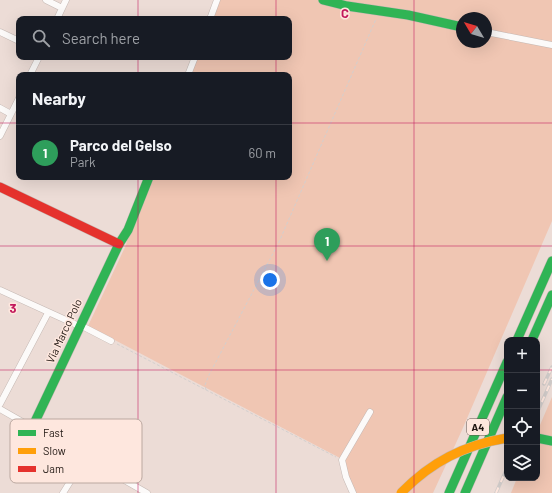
<!DOCTYPE html>
<html lang="en">
<head>
<meta charset="utf-8">
<style>
	:root { --surface:#171b24; --page:#242831; --text:#f1f3f6; --muted:#9ea1a6; --line:#363941; --accent:#b3afae }
	body { margin:0; font-family:Barlow,sans-serif; background:var(--page); color:var(--text) }
	.controls { position:absolute; right:12px; bottom:12px; display:grid; overflow:hidden; border-radius:8px; box-shadow:0 4px 16px #0002 }
	.controls button { width:36px; height:36px; display:grid; place-items:center; padding:0; border:0; border-bottom:1px solid var(--line); background:var(--surface); color:var(--text); font:20px sans-serif }
	.compass { position:absolute; left:456px; top:12px; width:36px; height:36px; border-radius:50%; background:var(--surface); box-shadow:0 4px 16px #0002; rotate:308deg }
	.you { position:absolute; left:270px; top:280px; width:14px; height:14px; margin:-10px; border:3px solid #fff; border-radius:50%; background:#1a73e8; box-shadow:0 0 0 6px #1a73e833 }
	.badge { display:grid; place-items:center; width:26px; height:26px; border-radius:50%; background:var(--accent); color:#fff; font-size:13px; font-weight:700 }
	.pin { position:absolute; translate:-50% -33px; filter:drop-shadow(0 1px 2px #0008) }
	.pin::after { content:''; position:absolute; top:21px; width:14px; height:12px; background:inherit; clip-path:polygon(0 0,100% 0,50% 100%) }
	.list { margin:0; padding:0; list-style:none }
	h2 { display:flex; justify-content:space-between; align-items:center; height:52px; margin:0; padding:0 16px; font-size:17px }
	h2 small { font-size:13px; font-weight:400; color:var(--muted) }
	.list li { display:grid; grid-template-columns:26px 1fr auto; gap:12px; align-items:center; box-sizing:border-box; height:56px; padding:0 16px; border-top:1px solid var(--line) }
	.list b { display:block; font-size:15px; white-space:nowrap }
	.list p { margin:0; font-size:13px; white-space:nowrap; color:var(--muted) }
	.list em { font-size:13px; font-style:normal; color:var(--muted) }
	.icon { flex:none; width:22px; height:22px; fill:none; stroke:currentColor; stroke-width:2; stroke-linecap:round; stroke-linejoin:round }
	.map { position:relative; flex:none; width:552px; height:493px; overflow:hidden }
	.search { position:absolute; background:var(--surface); box-shadow:0 4px 16px #0002; left:16px; top:16px; width:276px; height:44px; display:flex; align-items:center; gap:10px; box-sizing:border-box; padding:0 14px; border-radius:8px; color:var(--muted); font-size:15px }
	.panel { position:absolute; background:var(--surface); box-shadow:0 4px 16px #0002; left:16px; top:72px; width:276px; height:108px; border-radius:8px }
	.map>svg:first-child { display:block }
	.green { fill:#f0c6b3; fill-rule:evenodd }
	.lines { fill:none; stroke-linecap:round; stroke-linejoin:round }
	.street-casing { stroke:#c4b8b3; stroke-width:7 }
	.fast-casing { stroke:#c4b8b3; stroke-width:10 }
	.jam-casing { stroke:#c4b8b3; stroke-width:10 }
	.path { stroke:#d3cfce; stroke-width:1; stroke-dasharray:3 2; stroke-linecap:butt }
	.street { stroke:#fcfaf9; stroke-width:6 }
	.fast { stroke:#30b455; stroke-width:9 }
	.jam { stroke:#e5322d; stroke-width:9 }
	.rail-casing { stroke:#d0cbc9; stroke-width:3.5 }
	.rail { stroke:#fee7de; stroke-width:2; stroke-dasharray:6; stroke-linecap:butt }
	.slow-bridge-casing { stroke:#c4b8b3; stroke-width:10; stroke-linecap:butt }
	.slow-bridge { stroke:#ff9f0a; stroke-width:9 }
	.grid { fill:none; stroke:#c2185b; stroke-width:1; stroke-opacity:0.55 }
	.labels { text-anchor:middle; stroke-width:3; stroke-linejoin:round; paint-order:stroke }
	.shield { fill:#fee7de; stroke:#62554e; stroke-width:1 }
	.shield-label { font-size:10px; font-weight:bold; fill:#1f1611 }
	.street-label { font-size:11px; fill:#1f1611; stroke:#fee7de }
	.key { fill:#fee7de; stroke:#bba8a0; stroke-width:1 }
	.key-label { font-size:11px; fill:#1f1611 }
	.grid-label { font-size:13px; text-anchor:middle; font-weight:bold; fill:#c2185b; stroke:#fee7de; stroke-width:3; stroke-linejoin:round; paint-order:stroke }
</style>
</head>
<body>
<div class="map">
<svg width="552" height="493" viewBox="0 0 552 493">
	<rect width="100%" height="100%" fill="#ecdcd6"/>
	<path class="green" d="M 220,0 L 552,0 L 552,221 L 462,430 L 433,493 L 356,493 L 340,458 L 88,326 L 126,245 L 129,232 L 151,177 L 289,177 L 289,75 L 191,75 L 198,57 L 289,57 L 289,19 L 212,19 ZM 462,18 L 486,18 L 486,42 L 462,42 Z
		M 552,397 L 552,493 L 511,493 L 517,478 L 537,478 L 537,432 Z"/>
	<g class="lines">
		<g class="street-casing">
			<path id="street" d="M 46,0 L 62,8
				M 57,19 L 66,0
				M 210,19 L 217,0
				M 0,32 L 19,41
				M 486,32 L 552,45
				M 30,75 L 39,57
				M 188,75 L 195,57
				M 0,108 L 11,114
				M 0,136 L 19,98
				M 0,290 L 79,326
				M 80,325 L 111,341
				M 0,404 L 48,313
				M 0,409 L 147,493
				M 63,493 L 85,458
				M 353,493 L 346,477 L 342,460 L 370,412"/>
		</g>
		<g class="fast-casing">
			<path id="fast" d="M 323,0 L 347,6 L 408,15 L 462,27
				M 517,340 L 552,261
				M 532,340 L 552,295
				M 32,428 L 119,244 L 128,230 L 149,177
				M 537,438 L 552,441
				M 449,493 L 507,362
				M 465,493 L 507,397"/>
		</g>
		<g class="jam-casing">
			<path id="jam" d="M 0,187 L 119,244"/>
		</g>
		<path class="path" d="M 117,344 L 336,457
			M 206,390 L 205,385 L 209,375 L 279,242 L 376,19"/>
		<use href="#street" class="street"/>
		<use href="#fast" class="fast"/>
		<use href="#jam" class="jam"/>
		<g class="rail-casing">
			<path id="rail" d="M 544,384 L 552,367
				M 537,413 L 552,379
				M 496,493 L 507,468"/>
		</g>
		<use href="#rail" class="rail"/>
		<g class="slow-bridge-casing">
			<path id="slow-bridge" d="M 401,493 C 431,462 464,445 507,438"/>
		</g>
		<use href="#slow-bridge" class="slow-bridge"/>
	</g>
	<path class="grid" d="M 138,0 L 138,19M 276,0 L 276,19M 414,0 L 414,493M 138,57 L 138,75M 276,57 L 276,75M 0,123 L 19,123M 289,123 L 552,123M 138,177 L 138,493M 276,177 L 276,493M 0,246 L 552,246M 0,370 L 507,370M 537,370 L 552,370"/>
	<g class="labels">
		<rect class="shield" x="467" y="419" width="22" height="16" rx="3"/>
		<g class="shield-label">
			<text x="478" y="431">A4</text>
		</g>
		<g class="street-label">
			<text transform="translate(64 331) rotate(-65)" y="4">Via Marco Polo</text>
		</g>
	</g>
	<rect x="10" y="419" width="132" height="64" rx="6" class="key"/>
	<rect x="18" y="430" width="18" height="6" fill="#30b455"/>
	<rect x="18" y="448" width="18" height="6" fill="#ff9f0a"/>
	<rect x="18" y="466" width="18" height="6" fill="#e5322d"/>
	<g class="key-label">
		<text x="43" y="437">Fast</text>
		<text x="43" y="455">Slow</text>
		<text x="43" y="473">Jam</text>
	</g>
	<g class="grid-label">
		<text x="345" y="18">C</text>
		<text x="13" y="313">3</text>
	</g>
</svg>
<div class="controls">
<button>+</button>
<button>−</button>
<button><svg class="icon" aria-label="locate" viewBox="0 0 24 24"><circle cx="12" cy="12" r="6"/><path d="M12 2v4M12 18v4M2 12h4M18 12h4"/></svg></button>
<button><svg class="icon" aria-label="layers" viewBox="0 0 24 24"><path d="M12 4l9 5-9 5-9-5zM3 14l9 5 9-5"/></svg></button>
</div>
<svg class="compass" viewBox="-18 -18 36 36"><path d="M0-13l5 13h-10z" fill="#e53935"/><path d="M0 13l5-13h-10z" fill="#9ea1a6"/></svg>
<div class="you"></div>
<div class="pin badge" style="left:327px;top:261px;background:#2e9e5b">1</div>
<div class="search"><svg class="icon" aria-label="search" viewBox="0 0 24 24"><circle cx="10" cy="10" r="6"/><path d="M15 15l6 6"/></svg>Search here</div>
<section class="panel">
<h2>Nearby<small></small></h2>
<ul class="list">
<li><span class="badge" style="background:#2e9e5b">1</span><div><b>Parco del Gelso</b><p>Park</p></div><em>60 m</em></li>
</ul>
</section>
</div>
</body>
</html>
